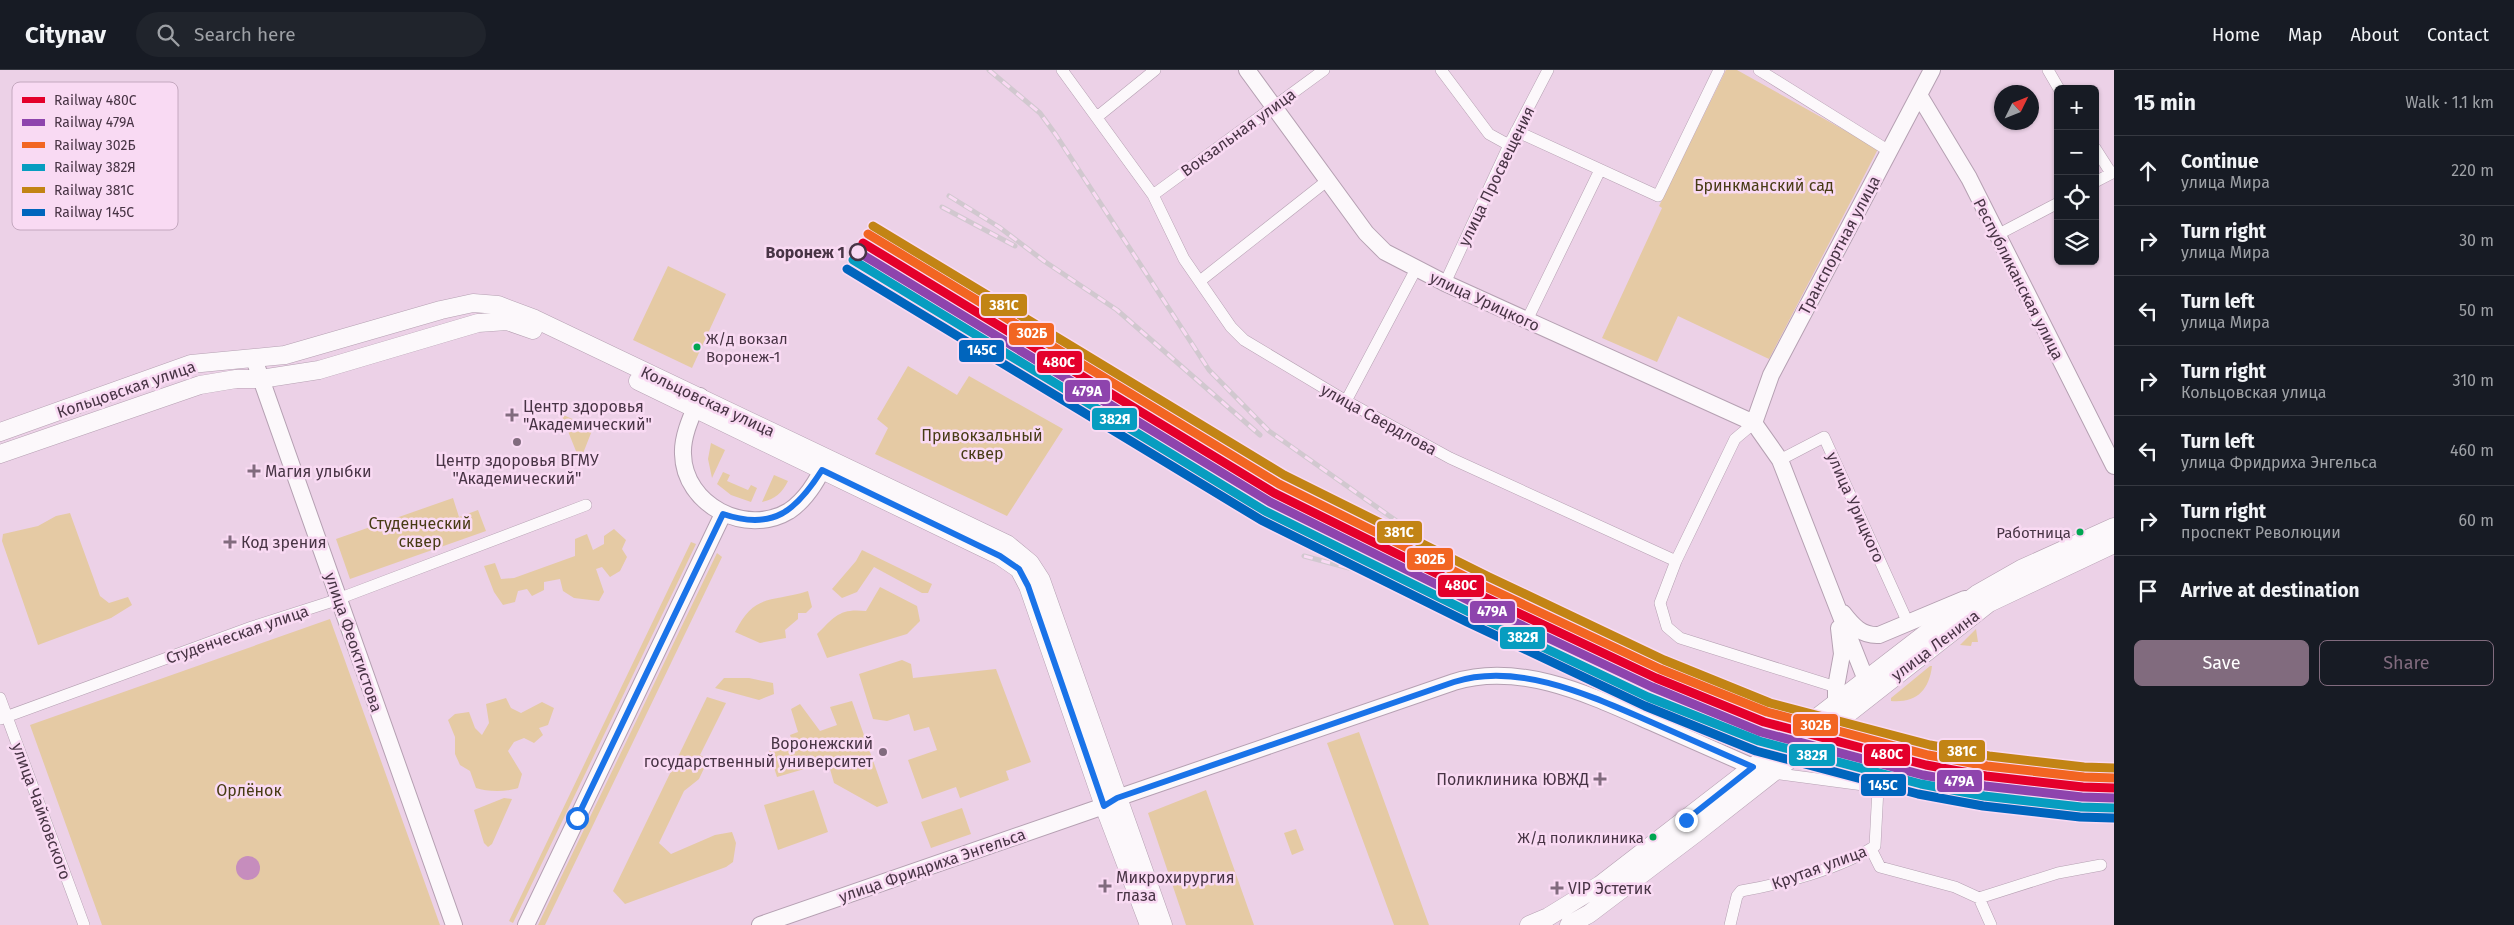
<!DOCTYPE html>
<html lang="en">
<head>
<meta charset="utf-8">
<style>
	:root { --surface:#171b24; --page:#20242c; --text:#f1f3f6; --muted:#9ea1a6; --line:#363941; --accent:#816b7e }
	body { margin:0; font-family:"Fira Sans",sans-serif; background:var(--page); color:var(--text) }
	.controls { position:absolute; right:15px; top:15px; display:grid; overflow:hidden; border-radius:8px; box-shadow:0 1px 4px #0004 }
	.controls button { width:45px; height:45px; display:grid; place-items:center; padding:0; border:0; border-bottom:1px solid var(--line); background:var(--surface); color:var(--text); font:25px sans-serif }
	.compass { position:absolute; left:1994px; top:15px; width:45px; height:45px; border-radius:50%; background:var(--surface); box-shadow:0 1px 4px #0004; rotate:47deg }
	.stop { position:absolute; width:15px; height:15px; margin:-11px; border:4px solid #1a73e8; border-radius:50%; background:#fff }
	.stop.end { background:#1a73e8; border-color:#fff; box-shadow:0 1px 5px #0008 }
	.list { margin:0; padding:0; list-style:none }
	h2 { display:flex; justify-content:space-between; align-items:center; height:65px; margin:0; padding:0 20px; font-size:21px }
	h2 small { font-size:16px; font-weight:400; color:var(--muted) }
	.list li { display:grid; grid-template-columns:32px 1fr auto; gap:15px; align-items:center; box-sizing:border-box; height:70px; padding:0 20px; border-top:1px solid var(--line) }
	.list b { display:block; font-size:19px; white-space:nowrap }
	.list p { margin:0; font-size:16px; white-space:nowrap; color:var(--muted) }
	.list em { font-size:16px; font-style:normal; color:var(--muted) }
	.actions { display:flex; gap:10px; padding:15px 20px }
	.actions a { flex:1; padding:11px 0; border:1px solid var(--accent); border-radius:8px; text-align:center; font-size:18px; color:var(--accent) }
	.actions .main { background:var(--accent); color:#fff }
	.icon { flex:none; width:28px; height:28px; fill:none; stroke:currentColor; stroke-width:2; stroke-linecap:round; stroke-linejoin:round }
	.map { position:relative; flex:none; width:2114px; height:855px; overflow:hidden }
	header { display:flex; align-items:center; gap:30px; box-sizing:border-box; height:70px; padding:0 25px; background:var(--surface); border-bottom:1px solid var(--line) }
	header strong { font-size:24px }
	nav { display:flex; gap:28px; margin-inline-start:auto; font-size:18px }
	.search { width:350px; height:45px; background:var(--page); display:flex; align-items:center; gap:12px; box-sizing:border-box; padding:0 18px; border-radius:28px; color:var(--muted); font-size:19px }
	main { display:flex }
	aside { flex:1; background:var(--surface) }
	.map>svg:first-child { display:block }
	.green { fill:#e5caa4 }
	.water { fill:#c68dbd }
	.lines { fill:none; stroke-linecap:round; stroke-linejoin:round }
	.street-casing { stroke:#b5a0b2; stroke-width:12 }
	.secondary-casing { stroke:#b5a0b2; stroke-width:18 }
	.primary-casing { stroke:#b5a0b2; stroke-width:19 }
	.street { stroke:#fcf8fb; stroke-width:11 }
	.secondary { stroke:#fcf8fb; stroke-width:16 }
	.primary { stroke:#fcf8fb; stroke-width:18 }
	.rail-casing { stroke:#d1c8cf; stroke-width:5 }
	.rail { stroke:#f9daf3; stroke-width:3; stroke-dasharray:9; stroke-linecap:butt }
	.rail-1-casing { stroke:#f9daf3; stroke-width:12 }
	.rail-2-casing { stroke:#f9daf3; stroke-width:12 }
	.rail-3-casing { stroke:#f9daf3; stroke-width:12 }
	.rail-4-casing { stroke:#f9daf3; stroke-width:12 }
	.rail-5-casing { stroke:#f9daf3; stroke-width:12 }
	.rail-6-casing { stroke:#f9daf3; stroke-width:12 }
	.rail-1 { stroke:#e4002b; stroke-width:9 }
	.rail-2 { stroke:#8e44ad; stroke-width:9 }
	.rail-3 { stroke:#f26522; stroke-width:9 }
	.rail-4 { stroke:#079dc0; stroke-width:9 }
	.rail-5 { stroke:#c28415; stroke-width:9 }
	.rail-6 { stroke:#0065bd; stroke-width:9 }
	.route { stroke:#1a73e8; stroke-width:6 }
	.stop-dot { fill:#f9daf3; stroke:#483445; stroke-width:2.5 }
	.bus-dot { fill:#00a651; stroke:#f9daf3; stroke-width:2 }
	.poi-dot { fill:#816b7e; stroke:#f9daf3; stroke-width:2 }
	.labels { text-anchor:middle; stroke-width:5; stroke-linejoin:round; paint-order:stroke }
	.bus-label { font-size:15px; fill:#483445; stroke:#f9daf3; text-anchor:end }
	.street-label { font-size:16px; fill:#483445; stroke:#f9daf3 }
	.park-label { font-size:16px; fill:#473b14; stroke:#f9daf3 }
	.stop-label { font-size:16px; font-weight:bold; fill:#483445; stroke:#f9daf3; text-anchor:end }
	.poi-label { font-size:16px; fill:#483445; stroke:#f9daf3; text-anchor:start }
	.key { fill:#f9daf3; stroke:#c4a8bf; stroke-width:1 }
	.key-label { font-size:14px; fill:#483445 }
	.line-badge { stroke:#f9daf3; stroke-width:2 }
	.badge-label { font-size:14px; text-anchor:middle; font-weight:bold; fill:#fff }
</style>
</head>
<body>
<header>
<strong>Citynav</strong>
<div class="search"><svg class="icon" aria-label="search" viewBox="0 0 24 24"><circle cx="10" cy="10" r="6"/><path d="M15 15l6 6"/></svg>Search here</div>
<nav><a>Home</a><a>Map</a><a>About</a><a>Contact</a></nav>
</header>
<main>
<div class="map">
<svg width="2114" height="855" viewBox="0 0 2114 855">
	<rect width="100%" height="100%" fill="#ecd1e7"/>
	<path class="green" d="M 1726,0 L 1737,0 L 1878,79 L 1769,289 L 1678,246 L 1657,292 L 1602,268 L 1662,138 L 1659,136 Z
		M 668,196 L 726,224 L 692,298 L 633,270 Z
		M 908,296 L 957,325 L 969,306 L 1063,359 L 1007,446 L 875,384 L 888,358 L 877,349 Z
		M 561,344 L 593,358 L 580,391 Z
		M 711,373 L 725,380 L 712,408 L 708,389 Z
		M 723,402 L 730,405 L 727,411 L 748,420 L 751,415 L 757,418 L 751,432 L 731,425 L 717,414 Z
		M 774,405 L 788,411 C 782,423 775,429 762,432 Z
		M 453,428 L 459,447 L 478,440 L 486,461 L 350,509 L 336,469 Z
		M 70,443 L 100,526 L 109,533 L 128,527 L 132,535 L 111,548 L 38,575 L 2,471 L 3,464 L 38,456 L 56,446 Z
		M 614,459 L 626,470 L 622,479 L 627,487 L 620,501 L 610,507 L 602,497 L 596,499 L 604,522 L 599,531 L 574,528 L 563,521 L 560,509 L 544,512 L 544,520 L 532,526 L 527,519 L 518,521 L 515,532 L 503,535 L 494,522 L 484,496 L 495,493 L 501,509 L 514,508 L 575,486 L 575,469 L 587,464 L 593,480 L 604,474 L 604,466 Z
		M 691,472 L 696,474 L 675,518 L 513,853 L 509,851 Z
		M 862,480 L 932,514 L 928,523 L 922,523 L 874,497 L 857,522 L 842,528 L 832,519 L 856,491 Z
		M 717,483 L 722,487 L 545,855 L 538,855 Z
		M 880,517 L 917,536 L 920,551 L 907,564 L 827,588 L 817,564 C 835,546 840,538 866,541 Z
		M 808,521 L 812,537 L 806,543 L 798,543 L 798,549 L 785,560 L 786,568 L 760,573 L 735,562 C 755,522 771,533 808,521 Z
		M 330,549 L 440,855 L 102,855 L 30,655 Z
		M 1976,559 L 1978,572 L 1972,572 L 1971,576 L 1960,575 Z
		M 902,590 L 911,594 L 913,608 L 996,599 L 1031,692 L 1006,701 L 1009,710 L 960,728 L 956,717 L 922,729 L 908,690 L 937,680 L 929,657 L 914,661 L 909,644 L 887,651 L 873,649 L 859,604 Z
		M 1930,596 L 1932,596 C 1929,621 1916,633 1891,631 L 1891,628 Z
		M 724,608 L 749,608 L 773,613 L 774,624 L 759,630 L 715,618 Z
		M 707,627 L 726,633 L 700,685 L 708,690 L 699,709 L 684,721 L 659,773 L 671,784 L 715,765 L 732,762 L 736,773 L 733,792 L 726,797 L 625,834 L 613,821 Z
		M 506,628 L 511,638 L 521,643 L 542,632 L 554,638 L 548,655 L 539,658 L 543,665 L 534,673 L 524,668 L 514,672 L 508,681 L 522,704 L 518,718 C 507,722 487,722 476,718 L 470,701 L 460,695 L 455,684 L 455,667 L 448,650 L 455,644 L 469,642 L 475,658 L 482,665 L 489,653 L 486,634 Z
		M 852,631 L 888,733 L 877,737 L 834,713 L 828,692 L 777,707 L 769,681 L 793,673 L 790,665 L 798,662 L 791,639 L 800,634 L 820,661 L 837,655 L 830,637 Z
		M 1359,662 L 1429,855 L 1394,855 L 1327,673 Z
		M 814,720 L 828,762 L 778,780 L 764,735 Z
		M 1206,720 L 1254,855 L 1186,855 L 1148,743 Z
		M 504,728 L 512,729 L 492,774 L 488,777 L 484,773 L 474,740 Z
		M 962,738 L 971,764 L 931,778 L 921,752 Z
		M 1296,759 L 1304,780 L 1292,785 L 1284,763 Z"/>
	<path class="water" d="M236 798a12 12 0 1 1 24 0a12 12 0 1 1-24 0Z"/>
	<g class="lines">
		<g class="street-casing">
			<path id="street" d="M 1062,0 L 1153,125 L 1184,189 L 1231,257 L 1244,270 L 1346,331 L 1450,388 L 1676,491
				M 1441,0 L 1489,64 L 1509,75
				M 1759,0 L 1889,81
				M 2048,0 L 2059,19
				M 1097,47 L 1155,0
				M 1516,61 L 1658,126 L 1719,0
				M 2095,78 L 2111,103
				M 2095,112 L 2114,102
				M 1153,125 L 1324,0
				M 1997,165 L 2058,133
				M 1200,211 L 1328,110
				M 1445,213 L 1509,75 L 1548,0
				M 1527,250 L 1600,100
				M 1346,331 L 1416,199
				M 1754,353 L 1735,369 L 1676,491 L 1660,533 L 1667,557 L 1680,568 L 1836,617
				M 1780,390 L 1824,367 L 1908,553
				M 0,628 L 84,855
				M 0,649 L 252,557 L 330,532 L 586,435
				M 1772,703 L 1954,727 L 2114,736
				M 1871,779 L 1880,797 L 1955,817 L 1979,828 L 1991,855
				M 1979,828 L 2058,803 L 2101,795
				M 1730,855 L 1737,826 L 1741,821 C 1782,814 1840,799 1875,776 L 1878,718"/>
		</g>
		<g class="secondary-casing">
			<path id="secondary" d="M 1247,0 L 1366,163 L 1385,182 L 1445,213 L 1754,353 L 1780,390 L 1847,562 L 1866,610 L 1873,619
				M 1919,25 L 1969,108 L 2114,396
				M 254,289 L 454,855
				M 700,326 C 693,343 682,365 683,384 C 684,435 746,467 789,441 C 807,429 819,408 827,389
				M 1754,353 L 1771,305 L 1932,0
				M 1843,543 C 1853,556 1862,566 1879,565 L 1965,529
				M 1836,633 L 1836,617 L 1842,584 L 1839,558
				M 1117,728 L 1454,612 C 1520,591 1592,626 1651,652 C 1685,667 1719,682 1753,697
				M 526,855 L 723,444
				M 760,855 L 1104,736"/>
		</g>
		<g class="primary-casing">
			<path id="primary" d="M 638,311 L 1000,486 L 1019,499 L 1028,516 L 1104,736 L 1149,855
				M 0,362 L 191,294 L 285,285 L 441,240 L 473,233 L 498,235 L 535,249 L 1007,474 L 1030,493 L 1041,510 L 1163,855
				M 0,384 L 200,315 L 236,309 L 261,309 L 319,300 L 478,253 L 507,251 L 533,260
				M 1529,855 L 1548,847 L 1600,815 L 1977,524 L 2021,499 L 2114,457
				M 1569,855 L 1589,844 L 1696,763 L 1989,533 L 2114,474"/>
		</g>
		<use href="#street" class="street"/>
		<use href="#secondary" class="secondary"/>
		<use href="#primary" class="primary"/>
		<g class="rail-casing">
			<path id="rail" d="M 989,0 L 1040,43 L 1056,65 L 1209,300 L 1269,361 L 1398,452
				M 949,126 L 999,157 L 1044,191 L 1117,240 L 1260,365
				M 942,137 L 1015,176
				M 1304,486 L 1390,509 L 1487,537"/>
		</g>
		<use href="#rail" class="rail"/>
		<g class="rail-1-casing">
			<path id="rail-1" d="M 863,173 L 1274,423 L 1480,525 L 1656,608 L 1764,652 L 1926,695 L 1986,706 L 2083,717 L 2114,718"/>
		</g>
		<g class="rail-2-casing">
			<path id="rail-2" d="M 858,182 L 1270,432 L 1476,534 L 1652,617 L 1761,662 L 1923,705 L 1985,716 L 2082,727 L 2114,728"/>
		</g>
		<g class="rail-3-casing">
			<path id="rail-3" d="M 868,164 L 1279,414 L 1484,516 L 1660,599 L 1767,642 L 1928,685 L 1987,696 L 2084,707 L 2114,708"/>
		</g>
		<g class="rail-4-casing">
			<path id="rail-4" d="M 853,190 L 1265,441 L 1471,543 L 1648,627 L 1759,671 L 1921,714 L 1984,726 L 2081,737 L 2113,738"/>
		</g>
		<g class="rail-5-casing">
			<path id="rail-5" d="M 873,156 L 1284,405 L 1489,507 L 1664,590 L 1770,633 L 1930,675 L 1989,686 L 2084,697 L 2114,698"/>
		</g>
		<g class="rail-6-casing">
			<path id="rail-6" d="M 847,199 L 1261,450 L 1467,552 L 1645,636 L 1756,681 L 1918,724 L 1983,736 L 2080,747 L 2113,748"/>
		</g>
		<use href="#rail-1" class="rail-1"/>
		<use href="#rail-2" class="rail-2"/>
		<use href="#rail-3" class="rail-3"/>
		<use href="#rail-4" class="rail-4"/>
		<use href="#rail-5" class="rail-5"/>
		<use href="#rail-6" class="rail-6"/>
	</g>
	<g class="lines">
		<path class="route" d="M 577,748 L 723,444 C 773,461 796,441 822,400 L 1000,486 L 1019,499 L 1028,516 L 1104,736 L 1117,728 L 1454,612 C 1519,591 1593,627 1651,652 C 1685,667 1719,682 1753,697 L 1686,750"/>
	</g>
	<circle class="stop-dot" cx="858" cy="182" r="8"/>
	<g class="bus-dot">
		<circle cx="697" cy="277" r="4.5"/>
		<circle cx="2080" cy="462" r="4.5"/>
		<circle cx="1653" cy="767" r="4.5"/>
	</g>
	<g class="poi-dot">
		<path d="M509.5 337.5h5v5h5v5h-5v5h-5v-5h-5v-5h5z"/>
		<circle cx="517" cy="372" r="5"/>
		<path d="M251.5 393.5h5v5h5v5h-5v5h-5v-5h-5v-5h5z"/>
		<path d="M227.5 464.5h5v5h5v5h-5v5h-5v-5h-5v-5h5z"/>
		<circle cx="883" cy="682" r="5"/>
		<path d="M1597.5 701.5h5v5h5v5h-5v5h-5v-5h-5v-5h5z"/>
		<path d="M1102.5 808.5h5v5h5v5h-5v5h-5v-5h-5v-5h5z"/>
		<path d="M1554.5 810.5h5v5h5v5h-5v5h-5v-5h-5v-5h5z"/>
	</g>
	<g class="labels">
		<g class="bus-label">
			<text x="706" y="274" text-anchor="start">Ж/д вокзал<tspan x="706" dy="18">Воронеж-1</tspan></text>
			<text x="2071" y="468">Работница</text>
			<text x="1644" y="773">Ж/д поликлиника</text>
		</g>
		<g class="street-label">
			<text transform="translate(1238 62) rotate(-36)" y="6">Вокзальная улица</text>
			<text transform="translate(1496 106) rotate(-64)" y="6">улица Просвещения</text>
			<text transform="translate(1839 175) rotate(-62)" y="6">Транспортная улица</text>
			<text transform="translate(2019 209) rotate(63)" y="6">Республиканская улица</text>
			<text transform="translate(1485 231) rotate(25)" y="6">улица Урицкого</text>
			<text transform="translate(126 319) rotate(-19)" y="6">Кольцовская улица</text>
			<text transform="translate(708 331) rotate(25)" y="6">Кольцовская улица</text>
			<text transform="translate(1379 349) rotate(29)" y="6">улица Свердлова</text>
			<text transform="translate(1856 437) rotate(66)" y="6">улица Урицкого</text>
			<text transform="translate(237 564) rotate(-19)" y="6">Студенческая улица</text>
			<text transform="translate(354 572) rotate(71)" y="6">улица Феоктистова</text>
			<text transform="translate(1935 575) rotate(-37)" y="6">улица Ленина</text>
			<text transform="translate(42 741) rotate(70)" y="6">улица Чайковского</text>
			<text transform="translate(932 795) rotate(-19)" y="6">улица Фридриха Энгельса</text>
			<text transform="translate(1819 797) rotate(-20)" y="6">Крутая улица</text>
		</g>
		<g class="park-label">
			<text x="1764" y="121">Бринкманский сад</text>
			<text x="982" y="371">Привокзальный<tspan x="982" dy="18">сквер</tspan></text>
			<text x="420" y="459">Студенческий<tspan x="420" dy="18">сквер</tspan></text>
			<text x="249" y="726">Орлёнок</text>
		</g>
		<g class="stop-label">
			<text x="845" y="188">Воронеж 1</text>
		</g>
		<g class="poi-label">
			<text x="523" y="342">Центр здоровья<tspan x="523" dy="18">"Академический"</tspan></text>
			<text x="517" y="396" text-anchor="middle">Центр здоровья ВГМУ<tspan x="517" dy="18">"Академический"</tspan></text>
			<text x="265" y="407">Магия улыбки</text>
			<text x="241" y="478">Код зрения</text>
			<text x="873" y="679" text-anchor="end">Воронежский<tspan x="873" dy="18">государственный университет</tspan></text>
			<text x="1589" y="715" text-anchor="end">Поликлиника ЮВЖД</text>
			<text x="1116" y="813">Микрохирургия<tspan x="1116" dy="18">глаза</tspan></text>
			<text x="1568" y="824">VIP Эстетик</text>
		</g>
	</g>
	<rect x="12" y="12" width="166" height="148" rx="8" class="key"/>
	<rect x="22" y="27" width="23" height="6" fill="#e4002b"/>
	<rect x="22" y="49" width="23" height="7" fill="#8e44ad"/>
	<rect x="22" y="72" width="23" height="6" fill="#f26522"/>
	<rect x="22" y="94" width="23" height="7" fill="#079dc0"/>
	<rect x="22" y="117" width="23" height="6" fill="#c28415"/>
	<rect x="22" y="139" width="23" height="7" fill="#0065bd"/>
	<g class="key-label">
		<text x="54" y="35">Railway 480С</text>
		<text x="54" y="57">Railway 479А</text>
		<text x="54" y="80">Railway 302Б</text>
		<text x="54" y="102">Railway 382Я</text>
		<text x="54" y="125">Railway 381С</text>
		<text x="54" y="147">Railway 145С</text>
	</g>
	<g class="line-badge">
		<rect x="980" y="223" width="48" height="24" rx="5" fill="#c28415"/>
		<rect x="1008" y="252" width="47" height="24" rx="5" fill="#f26522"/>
		<rect x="958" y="269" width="47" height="24" rx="5" fill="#0065bd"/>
		<rect x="1036" y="280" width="47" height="24" rx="5" fill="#e4002b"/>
		<rect x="1064" y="309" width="47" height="24" rx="5" fill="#8e44ad"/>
		<rect x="1091" y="337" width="47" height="24" rx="5" fill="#079dc0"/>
		<rect x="1376" y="450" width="47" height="24" rx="5" fill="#c28415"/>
		<rect x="1406" y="477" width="48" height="24" rx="5" fill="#f26522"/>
		<rect x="1437" y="504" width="48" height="24" rx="5" fill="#e4002b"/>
		<rect x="1469" y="530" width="47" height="24" rx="5" fill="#8e44ad"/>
		<rect x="1499" y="556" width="47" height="24" rx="5" fill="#079dc0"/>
		<rect x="1792" y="643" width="47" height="24" rx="5" fill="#f26522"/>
		<rect x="1938" y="669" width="48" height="24" rx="5" fill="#c28415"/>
		<rect x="1863" y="673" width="48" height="24" rx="5" fill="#e4002b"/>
		<rect x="1788" y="673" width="48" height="24" rx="5" fill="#079dc0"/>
		<rect x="1936" y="699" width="47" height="24" rx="5" fill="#8e44ad"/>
		<rect x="1860" y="703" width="47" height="24" rx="5" fill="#0065bd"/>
	</g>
	<g class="badge-label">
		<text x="1004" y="240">381С</text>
		<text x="1032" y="268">302Б</text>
		<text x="982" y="285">145С</text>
		<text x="1059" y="297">480С</text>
		<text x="1087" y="326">479А</text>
		<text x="1115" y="354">382Я</text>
		<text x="1399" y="467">381С</text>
		<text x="1430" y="494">302Б</text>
		<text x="1461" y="520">480С</text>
		<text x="1492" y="546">479А</text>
		<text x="1523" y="572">382Я</text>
		<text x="1816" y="660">302Б</text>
		<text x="1962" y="686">381С</text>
		<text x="1887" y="689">480С</text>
		<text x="1812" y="690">382Я</text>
		<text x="1959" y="716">479А</text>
		<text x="1883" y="720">145С</text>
	</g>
</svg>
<div class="controls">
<button>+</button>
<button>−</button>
<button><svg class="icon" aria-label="locate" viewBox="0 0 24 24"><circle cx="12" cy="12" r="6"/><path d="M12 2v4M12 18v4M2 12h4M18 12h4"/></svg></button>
<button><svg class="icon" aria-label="layers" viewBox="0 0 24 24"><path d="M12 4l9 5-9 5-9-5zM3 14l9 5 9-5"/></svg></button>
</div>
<svg class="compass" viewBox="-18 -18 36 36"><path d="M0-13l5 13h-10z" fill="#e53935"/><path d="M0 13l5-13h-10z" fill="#9ea1a6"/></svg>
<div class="stop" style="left:577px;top:748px"></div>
<div class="stop end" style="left:1686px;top:750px"></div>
</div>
<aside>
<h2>15 min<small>Walk · 1.1 km</small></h2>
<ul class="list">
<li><svg class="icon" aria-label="ahead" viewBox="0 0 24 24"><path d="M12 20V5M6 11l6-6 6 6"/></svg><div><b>Continue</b><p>улица Мира</p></div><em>220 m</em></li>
<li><svg class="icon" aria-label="right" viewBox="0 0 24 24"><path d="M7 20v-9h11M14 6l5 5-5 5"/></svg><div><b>Turn right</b><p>улица Мира</p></div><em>30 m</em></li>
<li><svg class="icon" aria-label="left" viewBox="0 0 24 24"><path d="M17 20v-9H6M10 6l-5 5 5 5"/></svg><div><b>Turn left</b><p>улица Мира</p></div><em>50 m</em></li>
<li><svg class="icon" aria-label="right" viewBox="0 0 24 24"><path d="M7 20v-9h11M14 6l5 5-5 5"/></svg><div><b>Turn right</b><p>Кольцовская улица</p></div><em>310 m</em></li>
<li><svg class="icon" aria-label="left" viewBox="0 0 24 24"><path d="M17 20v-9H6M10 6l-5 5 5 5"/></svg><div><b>Turn left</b><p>улица Фридриха Энгельса</p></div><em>460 m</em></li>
<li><svg class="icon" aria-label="right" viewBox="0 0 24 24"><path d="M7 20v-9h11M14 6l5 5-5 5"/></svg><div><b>Turn right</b><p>проспект Революции</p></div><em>60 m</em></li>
<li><svg class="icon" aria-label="arrive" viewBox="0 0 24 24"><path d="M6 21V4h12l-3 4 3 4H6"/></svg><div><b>Arrive at destination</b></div></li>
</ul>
<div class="actions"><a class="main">Save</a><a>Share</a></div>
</aside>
</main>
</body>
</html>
